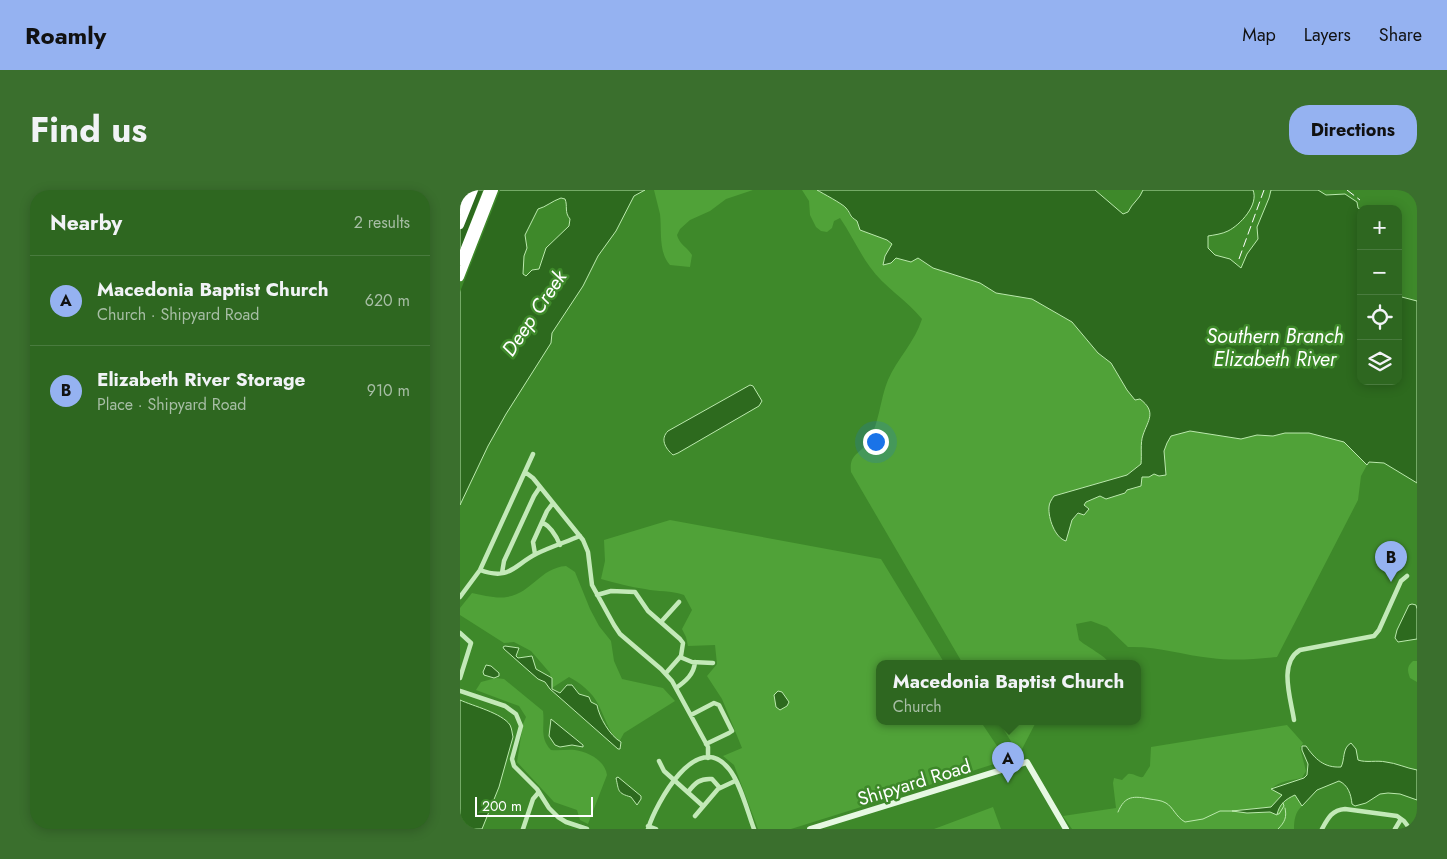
<!DOCTYPE html>
<html lang="en">
<head>
<meta charset="utf-8">
<style>
	:root { --surface:#2e6720; --page:#3a6f2d; --text:#f1f3f6; --muted:#a7bea5; --line:#497b3e; --accent:#95b2f1 }
	body { margin:0; font-family:Jost,sans-serif; background:var(--page); color:var(--text) }
	.controls { position:absolute; right:15px; top:15px; display:grid; overflow:hidden; border-radius:10px; box-shadow:0 2px 12px #0003 }
	.controls button { width:45px; height:45px; display:grid; place-items:center; padding:0; border:0; border-bottom:1px solid var(--line); background:var(--surface); color:var(--text); font:25px sans-serif }
	.scale { position:absolute; left:15px; bottom:12px; width:118px; box-sizing:border-box; padding-left:5px; border:2px solid #fff; border-top:0; font-size:14px; line-height:18px; white-space:nowrap; color:#fff; -webkit-text-stroke:4px #3e892a; paint-order:stroke }
	.you { position:absolute; left:415px; top:251px; width:18px; height:18px; margin:-12px; border:4px solid #fff; border-radius:50%; background:#1a73e8; box-shadow:0 0 0 8px #1a73e833 }
	.badge { display:grid; place-items:center; width:32px; height:32px; border-radius:50%; background:var(--accent); color:#111; font-size:16px; font-weight:700 }
	.pin { position:absolute; translate:-50% -41px; filter:drop-shadow(0 1px 2px #0008) }
	.pin::after { content:''; position:absolute; top:26px; width:18px; height:15px; background:inherit; clip-path:polygon(0 0,100% 0,50% 100%) }
	.popup { position:absolute; left:416px; top:470px; width:265px; height:65px; box-sizing:border-box; display:grid; place-content:center; border-radius:10px; background:var(--surface); filter:drop-shadow(0 1px 4px #0005); font-size:16px; white-space:nowrap; color:var(--muted) }
	.popup b { font-size:19px; color:var(--text) }
	.popup::after { content:''; position:absolute; left:50%; top:100%; margin-left:-10px; border:10px solid transparent; border-top-color:var(--surface) }
	.list { margin:0; padding:0; list-style:none }
	h2 { display:flex; justify-content:space-between; align-items:center; height:65px; margin:0; padding:0 20px; font-size:21px }
	h2 small { font-size:16px; font-weight:400; color:var(--muted) }
	.list li { display:grid; grid-template-columns:32px 1fr auto; gap:15px; align-items:center; box-sizing:border-box; height:90px; padding:0 20px; border-top:1px solid var(--line) }
	.list b { display:block; font-size:19px; white-space:nowrap }
	.list p { margin:0; font-size:16px; white-space:nowrap; color:var(--muted) }
	.list em { font-size:16px; font-style:normal; color:var(--muted) }
	.icon { flex:none; width:28px; height:28px; fill:none; stroke:currentColor; stroke-width:2; stroke-linecap:round; stroke-linejoin:round }
	.map { position:relative; flex:none; width:957px; height:639px; overflow:hidden; border-radius:20px }
	header { display:flex; align-items:center; gap:30px; box-sizing:border-box; height:70px; padding:0 25px; background:var(--accent); color:#111 }
	header strong { font-size:24px }
	nav { display:flex; gap:28px; margin-inline-start:auto; font-size:18px }
	.intro { display:flex; align-items:center; justify-content:space-between; box-sizing:border-box; height:120px; padding:0 30px }
	h1 { margin:0; font-size:35px }
	.button { padding:12px 22px; border-radius:20px; background:var(--accent); color:#111; font-size:18px; font-weight:700 }
	main { display:flex; gap:30px; padding:0 30px }
	aside { flex:1; background:var(--surface); border-radius:20px; box-shadow:0 2px 12px #0003 }
	.map>svg:first-child { display:block }
	.green { fill:#50a238; fill-rule:evenodd }
	.water { fill:#2d6a1e; stroke:#bbe9ad; fill-rule:evenodd }
	.pier { fill:#3e892a }
	.lines { fill:none; stroke-linecap:round; stroke-linejoin:round }
	.stream { stroke:#bbe9ad; stroke-width:1 }
	.street { stroke:#c3e9b8; stroke-width:4.5 }
	.secondary { stroke:#e6f8e2; stroke-width:6 }
	.highway { stroke:#fff; stroke-width:8 }
	.rail { stroke:#fff; stroke-width:1; stroke-dasharray:9 4; stroke-linecap:butt }
	.labels { text-anchor:middle; stroke-width:5; stroke-linejoin:round; paint-order:stroke }
	.street-label { font-size:19px; fill:#fff; stroke:#3e892a }
	.water-label { font-size:20px; font-style:italic; fill:#fff; stroke:#3e892a }
</style>
</head>
<body>
<header>
<strong>Roamly</strong>
<nav><a>Map</a><a>Layers</a><a>Share</a></nav>
</header>
<div class="intro"><h1>Find us</h1><a class="button">Directions</a></div>
<main>
<aside>
<h2>Nearby<small>2 results</small></h2>
<ul class="list">
<li><span class="badge">A</span><div><b>Macedonia Baptist Church</b><p>Church · Shipyard Road</p></div><em>620 m</em></li>
<li><span class="badge">B</span><div><b>Elizabeth River Storage</b><p>Place · Shipyard Road</p></div><em>910 m</em></li>
</ul>
</aside>
<div class="map">
<svg width="957" height="639" viewBox="0 0 957 639">
	<rect width="100%" height="100%" fill="#3e892a"/>
	<path class="green" d="M 194,0 L 293,0 L 266,9 L 250,21 L 230,30 L 220,39 L 217,45 C 219,54 227,57 232,65 L 230,77 L 210,75 C 198,62 202,40 200,24 C 198,16 196,8 194,0 Z
		M 342,0 L 357,0 L 368,5 L 386,18 L 390,26 L 432,54 L 425,66 L 423,74 L 436,68 L 451,72 L 457,68 L 473,78 L 520,93 L 536,103 L 572,109 L 612,132 L 638,163 L 651,173 L 667,200 L 675,210 L 680,209 C 697,222 688,230 683,245 C 680,253 682,265 681,274 L 667,285 L 594,306 L 589,316 L 606,351 C 609,333 611,326 629,319 L 624,315 L 626,312 L 640,306 L 646,309 L 665,303 L 667,300 L 677,298 L 682,287 L 694,284 L 706,285 L 704,261 L 707,253 L 711,246 L 719,243 L 730,241 L 781,249 L 797,245 L 813,246 L 825,243 L 849,243 L 884,252 L 907,275 L 901,286 L 898,310 L 817,467 C 795,469 773,471 751,468 C 723,465 697,456 668,457 L 647,437 L 631,431 L 616,434 L 619,450 C 627,457 646,466 650,474 L 503,474 L 391,282 C 389,264 399,265 407,253 C 419,237 420,209 428,190 C 437,169 455,152 462,129 C 447,110 424,97 410,77 C 399,62 391,44 380,28 L 374,31 L 372,38 L 367,42 L 361,41 L 356,37 L 350,25 L 349,11 Z
		M 210,330 L 421,369 L 485,474 L 419,474 L 419,532 L 521,532 L 539,559 L 537,573 L 429,608 L 425,597 L 413,601 L 417,612 L 331,639 L 298,639 L 274,575 L 263,566 L 282,558 L 262,509 L 247,486 L 257,474 L 255,455 L 228,456 L 226,447 L 222,439 L 232,420 L 224,405 C 211,400 198,402 185,399 C 170,397 156,393 141,389 L 145,371 L 144,350 ZM 322,502 L 328,514 L 316,517 L 316,512 Z
		M 106,376 L 115,382 L 130,419 L 139,436 L 151,451 L 154,471 L 162,489 L 203,498 L 215,511 L 164,543 L 159,552 C 148,541 145,527 138,514 C 133,503 119,492 109,487 L 92,498 L 90,483 L 71,461 L 54,452 L 44,453 L 0,425 L 0,418 L 12,403 C 23,405 36,409 47,407 C 72,403 80,378 106,376 Z
		M 953,471 L 957,471 L 957,492 L 950,488 C 947,480 947,476 953,471 Z
		M 36,488 L 44,489 L 83,521 C 85,536 79,548 91,560 C 99,561 107,559 115,560 C 129,562 145,571 147,585 L 128,634 L 120,630 L 117,620 L 94,612 L 57,572 L 63,534 L 66,527 L 59,516 L 16,500 L 21,492 Z
		M 539,532 L 576,532 L 561,561 L 557,561 Z
		M 827,535 L 843,553 L 840,558 L 846,581 L 842,588 C 832,590 819,591 811,599 L 822,605 L 811,617 L 774,621 L 787,623 L 810,622 L 819,618 L 826,609 L 835,605 L 842,616 C 835,622 834,631 834,639 L 612,639 L 603,626 L 656,618 L 653,593 L 654,588 L 662,590 L 668,584 C 674,583 678,588 683,587 L 690,576 L 691,557 Z
		M 533,617 L 541,639 L 474,639 Z"/>
	<path class="water" d="M 0,0 L 185,0 L 174,6 L 156,41 L 138,66 L 123,96 L 92,143 L 91,153 L 46,224 L 28,256 L 0,315 ZM 101,8 L 105,9 C 108,16 104,22 110,29 L 109,36 L 86,58 L 79,79 L 72,80 L 66,86 L 63,84 L 64,66 L 67,58 L 65,45 L 78,19 C 86,17 92,11 101,8 Z
		M 357,0 L 635,0 L 663,24 L 668,22 C 672,13 680,9 683,0 L 793,0 C 799,15 780,35 768,41 C 762,44 754,45 748,46 L 748,58 L 755,65 L 770,69 L 781,78 L 787,64 L 798,49 L 797,37 L 809,8 L 811,0 L 858,0 L 866,5 L 885,4 L 897,12 L 898,18 L 901,20 L 901,191 L 938,191 L 938,106 L 957,111 L 957,293 L 924,273 L 909,272 L 907,275 L 884,252 L 849,243 L 825,243 L 813,246 L 797,245 L 781,249 L 730,241 L 711,246 L 707,253 L 704,261 L 706,285 L 699,286 L 694,284 L 689,287 L 682,287 L 681,296 L 667,300 L 665,303 L 646,309 L 640,306 L 626,312 L 624,315 L 629,319 L 624,325 L 618,323 L 612,330 L 606,351 C 595,348 588,328 589,317 C 589,313 592,309 594,306 L 667,285 L 681,274 C 682,265 680,253 683,245 C 688,230 697,222 680,209 L 675,210 L 667,200 L 651,173 L 638,163 L 612,132 L 572,109 L 536,103 L 520,93 L 473,78 L 458,68 L 451,72 L 436,68 L 431,73 L 423,75 L 425,66 L 432,54 L 427,50 L 400,40 L 397,31 C 388,25 392,25 386,18 C 383,14 362,3 357,0 Z
		M 290,195 L 293,196 L 302,211 L 299,216 L 218,263 L 213,265 C 205,258 200,249 208,241 Z
		M 952,414 L 956,415 L 957,419 L 957,449 L 938,452 L 935,448 L 937,440 L 949,415 Z
		M 45,456 L 59,458 L 56,466 L 58,468 L 72,466 L 76,479 L 92,488 L 92,499 L 100,503 L 107,495 L 112,495 L 119,504 L 129,507 L 131,512 L 137,515 C 139,527 150,546 161,552 L 160,559 L 158,559 L 90,499 L 85,492 L 78,489 L 44,459 L 43,457 Z
		M 26,475 L 31,476 L 39,483 L 39,486 L 34,488 L 24,485 L 23,482 Z
		M 318,501 L 322,502 L 329,512 L 327,516 L 320,520 L 316,517 L 314,505 Z
		M 0,510 C 13,516 42,523 50,535 C 52,539 52,543 53,547 L 39,597 L 22,639 L 0,639 Z
		M 91,529 L 123,555 L 123,557 L 112,555 L 100,557 L 95,555 L 89,546 Z
		M 891,553 L 896,559 L 898,570 C 906,573 917,570 926,572 C 936,573 946,578 957,580 L 957,610 L 940,604 L 928,603 L 920,604 L 906,613 L 895,616 L 892,614 C 891,604 888,595 879,591 L 857,600 L 842,616 L 835,605 C 826,609 819,614 817,625 L 810,622 L 787,623 L 772,621 L 811,617 L 822,605 L 811,599 L 844,588 L 847,585 L 848,574 L 842,560 L 842,556 L 846,556 C 855,569 864,578 881,577 C 885,570 882,558 891,553 Z
		M 158,587 L 181,606 L 181,609 L 177,615 L 171,607 C 157,603 159,601 156,588 Z"/>
	<path class="pier" d="M 23,0 L 40,0 L 0,102 L 0,60 Z"/>
	<g class="lines">
		<path class="stream" d="M 658,622 C 665,605 674,606 690,609 C 695,610 701,610 706,613 C 713,617 716,627 725,632 L 743,629 L 760,621 L 776,621
			M 817,624 L 819,624 L 824,616 L 823,613
			M 818,639 C 825,632 827,627 825,618"/>
		<path class="street" d="M 65,282 L 73,288 L 123,350 L 128,362 L 132,395 L 154,435 L 160,444 L 201,479 L 212,491 L 248,557 L 248,568
			M 82,332 C 91,337 96,345 100,355
			M 75,364 L 73,352 L 87,321 L 93,313
			M 20,380 C 50,391 54,375 76,364 C 90,357 106,352 120,346
			M 42,383 L 44,371 L 74,306 L 80,297
			M 137,405 L 151,401 L 175,402 L 188,421 L 220,449 L 223,453 L 221,466 L 206,483
			M 0,407 L 20,380 L 73,264
			M 201,432 L 219,412
			M 0,443 L 11,453 L 0,488
			M 220,467 L 232,472 L 253,473
			M 216,498 C 226,491 234,484 235,472
			M 0,501 L 45,516 L 56,524 L 61,536 L 52,569 L 54,576 L 77,599 L 89,618 L 98,627 L 106,632 L 127,639
			M 231,525 L 254,513 L 259,515 L 272,541 L 269,543 L 246,554
			M 834,530 C 831,509 818,473 840,460 L 914,446 L 919,440 L 941,391 L 947,386
			M 199,571 L 204,581 L 243,616
			M 228,602 C 235,593 240,588 252,589 L 260,598
			M 235,626 L 258,599 L 275,591
			M 188,636 L 196,639
			M 63,639 L 73,609 L 79,602
			M 188,639 C 196,613 237,538 269,579 C 280,592 288,623 294,639
			M 862,639 C 868,628 872,620 885,619 L 937,626 L 944,631 L 950,639
			M 935,639 L 941,629"/>
		<path class="secondary" d="M 350,639 L 567,572 L 606,639"/>
		<path class="highway" d="M 0,20 L 8,0
			M 0,35 L 14,0
			M 0,71 L 28,0
			M 0,87 L 34,0"/>
		<path class="rail" d="M 887,0 L 900,10
			M 779,69 L 804,0"/>
	</g>
	<g class="labels">
		<g class="street-label">
			<text transform="translate(454 592) rotate(-17)" y="7">Shipyard Road</text>
		</g>
		<g class="water-label">
			<text transform="translate(74 123) rotate(-56)" y="7">Deep Creek</text>
			<text x="815" y="153">Southern Branch<tspan x="815" dy="23">Elizabeth River</tspan></text>
		</g>
	</g>
</svg>
<div class="controls">
<button>+</button>
<button>−</button>
<button><svg class="icon" aria-label="locate" viewBox="0 0 24 24"><circle cx="12" cy="12" r="6"/><path d="M12 2v4M12 18v4M2 12h4M18 12h4"/></svg></button>
<button><svg class="icon" aria-label="layers" viewBox="0 0 24 24"><path d="M12 4l9 5-9 5-9-5zM3 14l9 5 9-5"/></svg></button>
</div>
<div class="scale">200 m</div>
<div class="you"></div>
<div class="pin badge" style="left:548px;top:593px">A</div>
<div class="popup"><b>Macedonia Baptist Church</b>Church</div>
<div class="pin badge" style="left:931px;top:392px">B</div>
</div>
</main>
</body>
</html>
